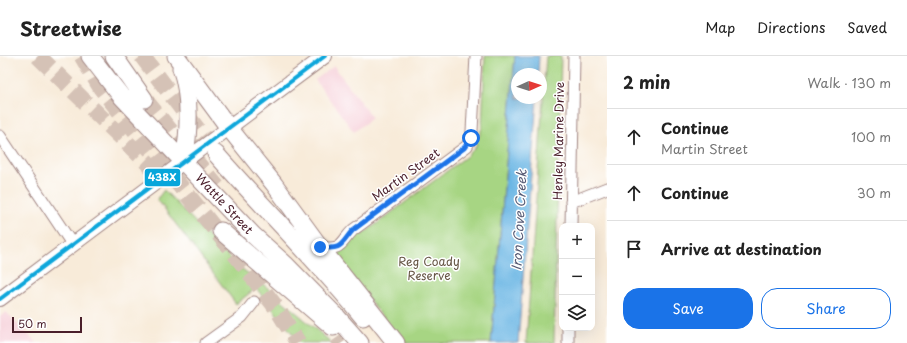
<!DOCTYPE html>
<html lang="en">
<head>
<meta charset="utf-8">
<style>
	:root { --surface:#fff; --page:#f6f6f6; --text:#222; --muted:#767676; --line:#e0e0e0; --accent:#1a73e8 }
	body { margin:0; font-family:"Playpen Sans",sans-serif; background:var(--page); color:var(--text) }
	.controls { position:absolute; right:12px; bottom:12px; display:grid; overflow:hidden; border-radius:8px; box-shadow:0 4px 16px #0002 }
	.controls button { width:36px; height:36px; display:grid; place-items:center; padding:0; border:0; border-bottom:1px solid var(--line); background:var(--surface); color:var(--text); font:20px sans-serif }
	.compass { position:absolute; left:511px; top:12px; width:36px; height:36px; border-radius:50%; background:var(--surface); box-shadow:0 4px 16px #0002; rotate:87deg }
	.scale { position:absolute; left:12px; bottom:10px; width:70px; box-sizing:border-box; padding-left:4px; border:2px solid #4a1f2b; border-top:0; font-size:11px; line-height:14px; white-space:nowrap; color:#4a1f2b; -webkit-text-stroke:3px #fff; paint-order:stroke }
	.stop { position:absolute; width:12px; height:12px; margin:-9px; border:3px solid #1a73e8; border-radius:50%; background:#fff }
	.stop.end { background:#1a73e8; border-color:#fff; box-shadow:0 1px 4px #0008 }
	.list { margin:0; padding:0; list-style:none }
	h2 { display:flex; justify-content:space-between; align-items:center; height:52px; margin:0; padding:0 16px; font-size:17px }
	h2 small { font-size:13px; font-weight:400; color:var(--muted) }
	.list li { display:grid; grid-template-columns:26px 1fr auto; gap:12px; align-items:center; box-sizing:border-box; height:56px; padding:0 16px; border-top:1px solid var(--line) }
	.list b { display:block; font-size:15px; white-space:nowrap }
	.list p { margin:0; font-size:13px; white-space:nowrap; color:var(--muted) }
	.list em { font-size:13px; font-style:normal; color:var(--muted) }
	.actions { display:flex; gap:8px; padding:12px 16px }
	.actions a { flex:1; padding:9px 0; border:1px solid var(--accent); border-radius:16px; text-align:center; font-size:14px; color:var(--accent) }
	.actions .main { background:var(--accent); color:#fff }
	.icon { flex:none; width:22px; height:22px; fill:none; stroke:currentColor; stroke-width:2; stroke-linecap:round; stroke-linejoin:round }
	.map { position:relative; flex:none; width:607px; height:287px; overflow:hidden }
	header { display:flex; align-items:center; gap:24px; box-sizing:border-box; height:56px; padding:0 20px; background:var(--surface); border-bottom:1px solid var(--line) }
	header strong { font-size:19px }
	nav { display:flex; gap:22px; margin-inline-start:auto; font-size:14px }
	main { display:flex }
	aside { flex:1; background:var(--surface) }
	.map>svg:first-child { display:block }
	.built { fill:#f6cfd8 }
	.green { fill:#a7d583; stroke:#787a57 }
	.water { fill:#6bb6e4; stroke:#5a6a88 }
	.lines { fill:none; stroke-linecap:round; stroke-linejoin:round }
	.highway-tunnel { stroke:#d5c2b6; stroke-width:17; stroke-dasharray:17 8; stroke-linecap:butt }
	.minor-casing { stroke:#a18582; stroke-width:13 }
	.major-casing { stroke:#a18582; stroke-width:16 }
	.highway-casing { stroke:#a18582; stroke-width:19 }
	.minor { stroke:#fff; stroke-width:11 }
	.major { stroke:#fff; stroke-width:14 }
	.highway { stroke:#fff; stroke-width:17 }
	.bus-1-casing { stroke:#fff; stroke-width:7 }
	.bus-1 { stroke:#07a6db; stroke-width:4 }
	.route { stroke:#1a73e8; stroke-width:5 }
	.labels { text-anchor:middle; stroke-width:3; stroke-linejoin:round; paint-order:stroke }
	.street-label { font-size:12px; fill:#4a1f2b; stroke:#fff }
	.park-label { font-size:12px; fill:#665645; stroke:#fff }
	.water-label { font-size:13px; font-style:italic; fill:#575b75; stroke:#fff }
	.line-badge { stroke:#fff; stroke-width:1.5 }
	.badge-label { font-size:11px; text-anchor:middle; font-weight:bold; fill:#fff }
</style>
</head>
<body>
<header>
<strong>Streetwise</strong>
<nav><a>Map</a><a>Directions</a><a>Saved</a></nav>
</header>
<main>
<div class="map">
<svg width="607" height="287" viewBox="0 0 607 287">
	<rect width="100%" height="100%" fill="#fff"/>
	<filter id="ink" filterUnits="userSpaceOnUse"><feTurbulence type="fractalNoise" baseFrequency=".025" numOctaves="2"/><feDisplacementMap in="SourceGraphic" scale="8" xChannelSelector="R" yChannelSelector="G"/><feConvolveMatrix kernelMatrix="1 2 1 2 8 2 1 2 1" color-interpolation-filters="sRGB"/></filter>
	<filter id="wash" filterUnits="userSpaceOnUse"><feTurbulence type="fractalNoise" baseFrequency=".012" numOctaves="4" result="noise"/><feDisplacementMap in="SourceGraphic" scale="16" xChannelSelector="R" yChannelSelector="G"/><feGaussianBlur stdDeviation="0.9" result="paint"/><feColorMatrix in="noise" values="0 0 0 0 0 0 0 0 0 0 0 0 0 0 0 0 0 1.4 0 .05"/><feComposite in="paint" operator="in"/></filter>
	<g filter="url(#wash)">
		<rect width="100%" height="100%" fill="#f8ebd9"/>
		<path class="built" d="M 334,10 L 372,62 L 354,76 L 315,24 Z
			M 6,256 L 37,287 L 0,287 L 0,261 Z"/>
		<path class="green" d="M 485,0 L 515,0 L 491,287 L 402,287 L 334,197 C 345,194 350,188 355,178 L 363,178 L 467,100 L 475,92 L 482,72 Z
			M 546,0 L 561,0 L 554,287 L 526,287 Z
			M 164,134 L 238,210 L 264,229 L 332,287 L 300,287 L 256,232 L 236,248 L 157,143 Z"/>
		<path class="water" d="M 515,0 L 539,0 L 538,18 L 517,18 L 517,42 L 537,42 L 518,287 L 491,287 Z"/>
	</g>
	<g filter="url(#ink)">
		<g class="lines">
			<path class="highway-tunnel" d="M 38,0 L 157,116
				M 82,0 L 101,32 L 240,204 L 278,254 L 298,287
				M 142,0 L 216,98
				M 144,43 L 217,131
				M 323,261 L 342,287"/>
			<g class="minor-casing">
				<path id="minor" d="M 0,80 L 72,188
					M 571,146 L 607,132
					M 571,170 L 574,0
					M 320,191 C 343,195 340,187 353,174 L 467,90 L 471,82 L 472,75 L 476,0
					M 568,272 L 568,287
					M 206,287 L 242,261 L 254,246"/>
			</g>
			<g class="major-casing">
				<path id="major" d="M 0,243 L 325,0"/>
			</g>
			<g class="highway-casing">
				<path id="highway" d="M 90,0 L 121,40 L 253,179 L 285,208 L 338,262 L 360,287
					M 114,0 L 144,43
					M 176,0 L 229,72 L 274,128 L 320,191 L 396,287
					M 181,12 C 191,39 189,77 184,105
					M 216,98 C 264,153 317,204 363,261
					M 221,175 L 333,271"/>
			</g>
			<use href="#minor" class="minor"/>
			<use href="#major" class="major"/>
			<use href="#highway" class="highway"/>
			<g class="bus-1-casing">
				<path id="bus-1" d="M 0,243 L 325,0"/>
			</g>
			<use href="#bus-1" class="bus-1"/>
		</g>
	</g>
	<g class="lines" filter="url(#ink)">
		<path class="route" d="M 320,191 C 343,195 341,187 353,174 L 464,92 L 471,82"/>
	</g>
	<g class="labels">
		<g class="street-label">
			<text transform="translate(559 85) rotate(-89)" y="4">Henley Marine Drive</text>
			<text transform="translate(406 119) rotate(-36)" y="4">Martin Street</text>
			<text transform="translate(224 148) rotate(47)" y="4">Wattle Street</text>
		</g>
		<g class="park-label">
			<text x="429" y="210">Reg Coady<tspan x="429" dy="14">Reserve</tspan></text>
		</g>
		<g class="water-label">
			<text transform="translate(519 164) rotate(-87)" y="5">Iron Cove Creek</text>
		</g>
	</g>
	<rect class="line-badge" x="144" y="112" width="37" height="19" rx="4" fill="#07a6db"/>
	<g class="badge-label">
		<text x="162" y="125">438X</text>
	</g>
</svg>
<div class="controls">
<button>+</button>
<button>−</button>
<button><svg class="icon" aria-label="layers" viewBox="0 0 24 24"><path d="M12 4l9 5-9 5-9-5zM3 14l9 5 9-5"/></svg></button>
</div>
<svg class="compass" viewBox="-18 -18 36 36"><path d="M0-13l5 13h-10z" fill="#e53935"/><path d="M0 13l5-13h-10z" fill="#767676"/></svg>
<div class="scale">50 m</div>
<div class="stop" style="left:471px;top:82px"></div>
<div class="stop end" style="left:320px;top:191px"></div>
</div>
<aside>
<h2>2 min<small>Walk · 130 m</small></h2>
<ul class="list">
<li><svg class="icon" aria-label="ahead" viewBox="0 0 24 24"><path d="M12 20V5M6 11l6-6 6 6"/></svg><div><b>Continue</b><p>Martin Street</p></div><em>100 m</em></li>
<li><svg class="icon" aria-label="ahead" viewBox="0 0 24 24"><path d="M12 20V5M6 11l6-6 6 6"/></svg><div><b>Continue</b></div><em>30 m</em></li>
<li><svg class="icon" aria-label="arrive" viewBox="0 0 24 24"><path d="M6 21V4h12l-3 4 3 4H6"/></svg><div><b>Arrive at destination</b></div></li>
</ul>
<div class="actions"><a class="main">Save</a><a>Share</a></div>
</aside>
</main>
</body>
</html>
